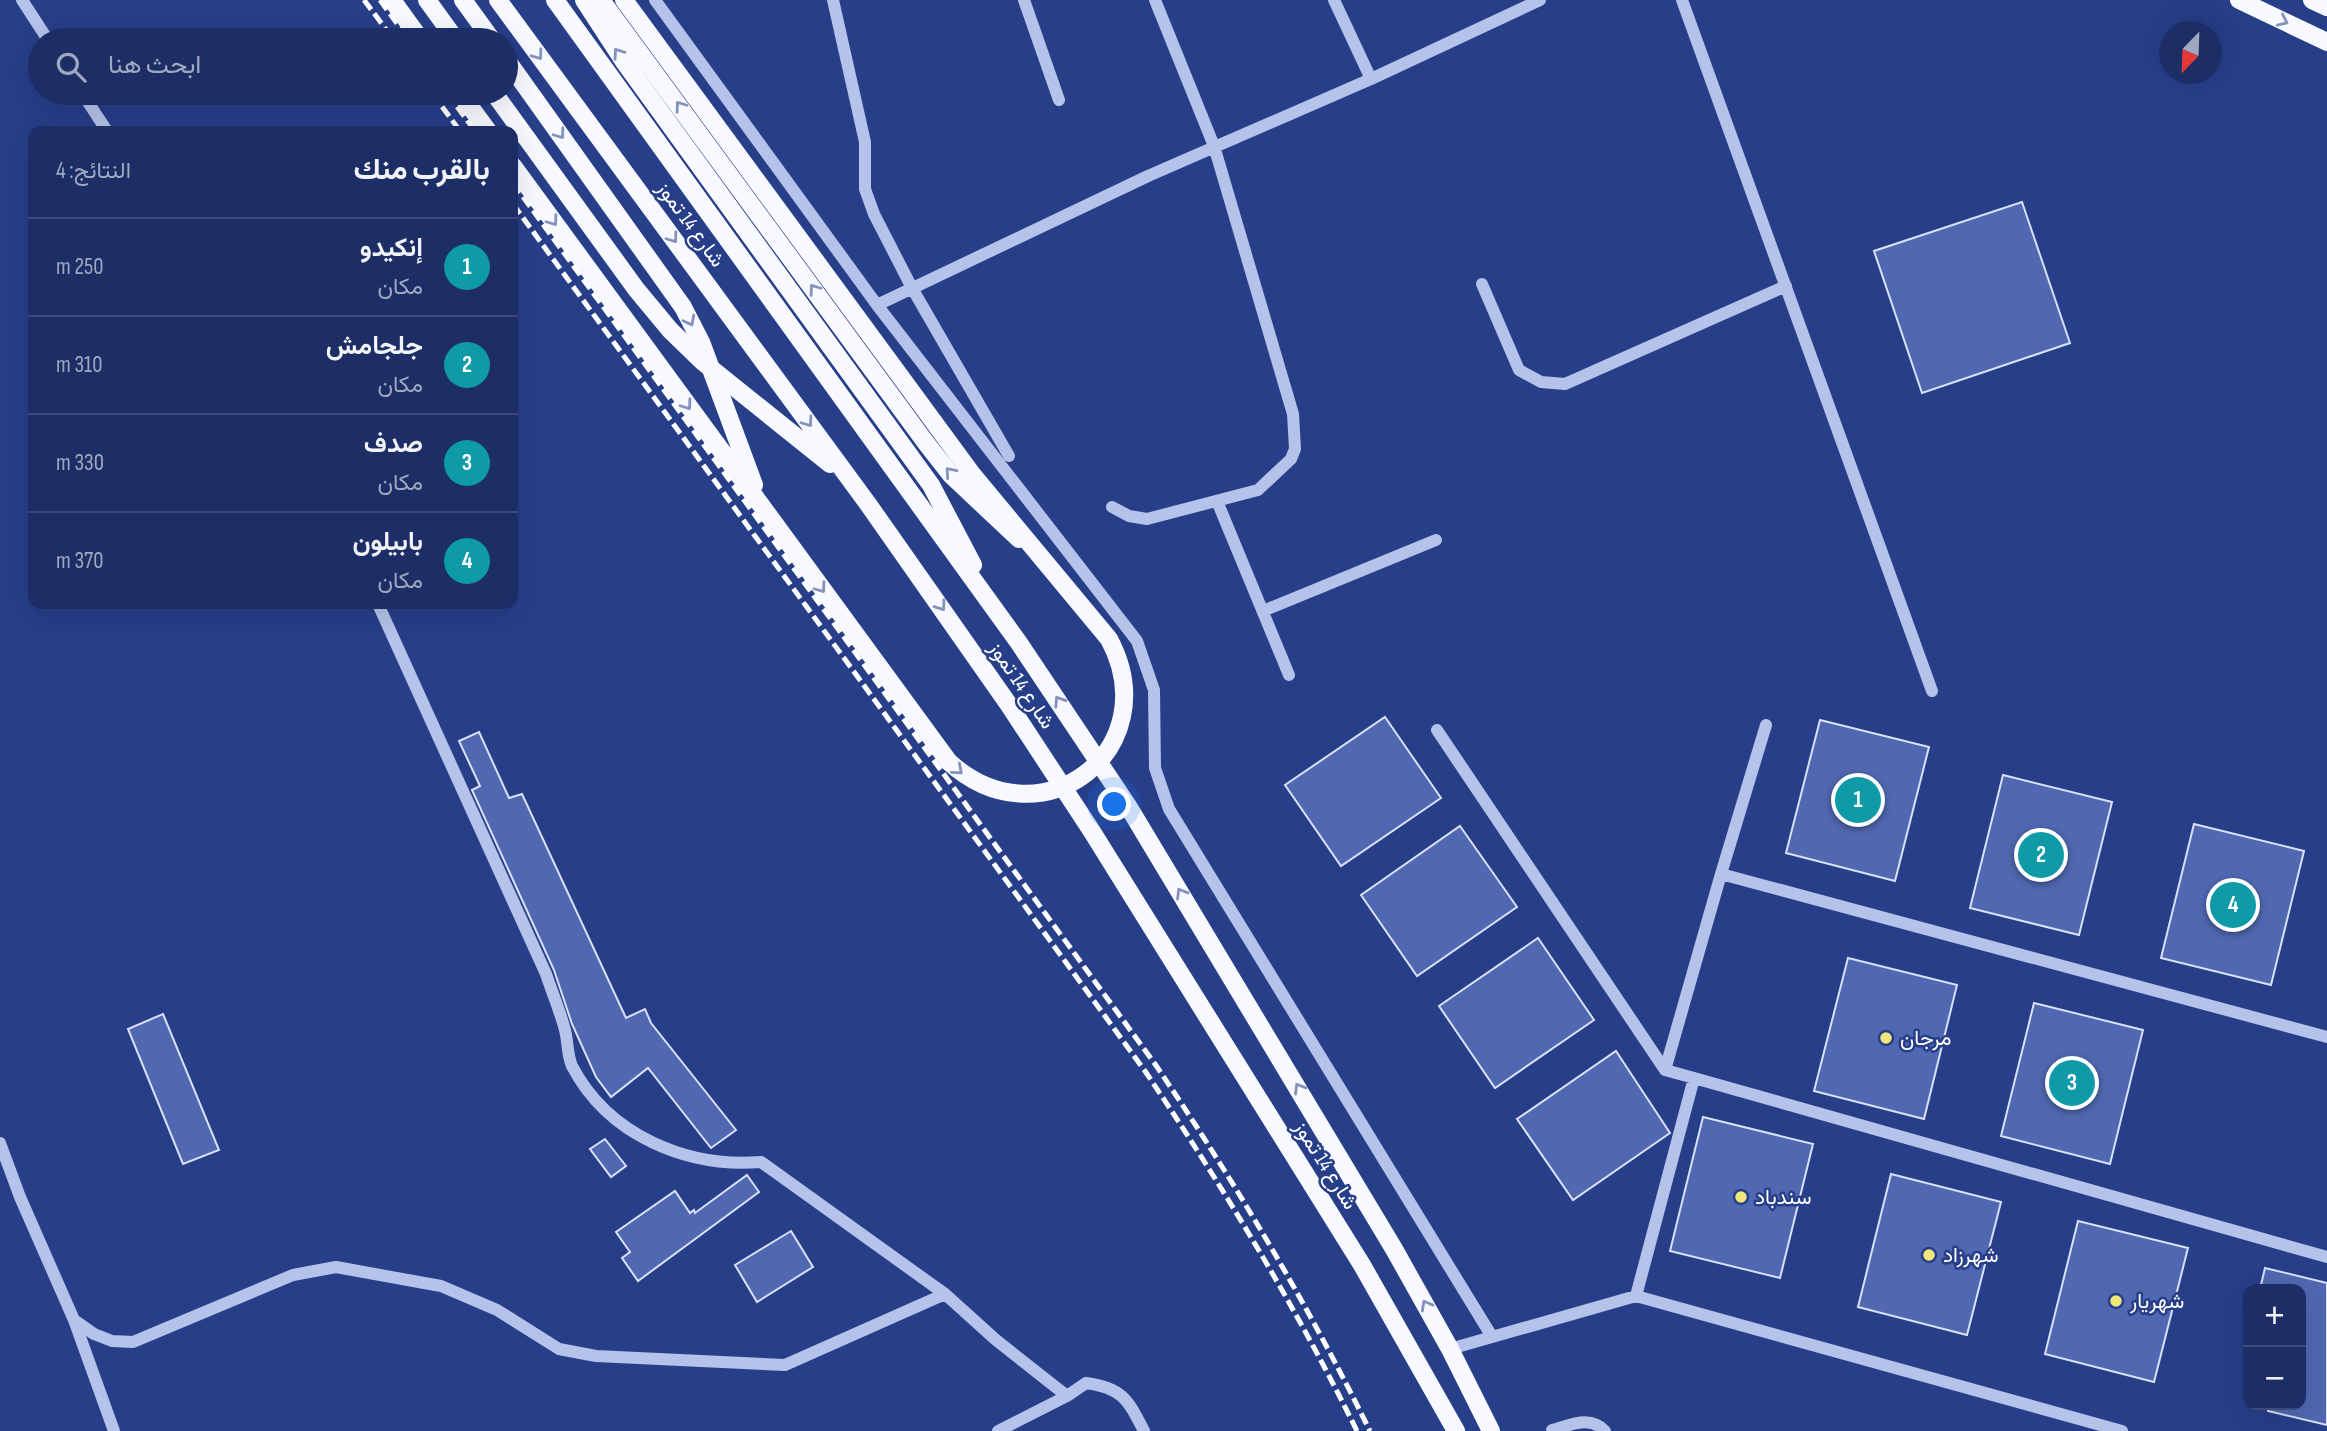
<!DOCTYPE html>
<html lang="ar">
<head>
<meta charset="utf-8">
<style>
	:root { --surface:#1d2e67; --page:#25366d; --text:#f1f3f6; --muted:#a0a8c0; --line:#3b4a7b; --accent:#f1e77a }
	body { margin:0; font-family:"Sofia Sans Condensed",Vazirmatn,sans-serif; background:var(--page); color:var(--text); direction:rtl }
	.controls { position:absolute; right:21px; bottom:21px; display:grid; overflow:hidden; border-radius:14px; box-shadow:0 7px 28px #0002 }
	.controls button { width:63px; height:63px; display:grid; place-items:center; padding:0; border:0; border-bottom:2px solid var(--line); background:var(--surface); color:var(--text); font:35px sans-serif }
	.compass { position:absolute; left:2159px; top:21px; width:63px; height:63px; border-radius:50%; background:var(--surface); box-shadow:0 7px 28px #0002; rotate:203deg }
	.you { position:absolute; left:1115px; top:805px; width:24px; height:24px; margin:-18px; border:5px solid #fff; border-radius:50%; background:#1a73e8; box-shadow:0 0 0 10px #1a73e833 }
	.badge { display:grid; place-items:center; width:46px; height:46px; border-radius:50%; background:var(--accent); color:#fff; font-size:23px; font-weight:700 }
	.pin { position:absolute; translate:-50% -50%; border:4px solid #fff; box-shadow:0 2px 7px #0006 }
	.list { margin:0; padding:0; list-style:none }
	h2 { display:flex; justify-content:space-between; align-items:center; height:91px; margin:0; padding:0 28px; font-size:30px }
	h2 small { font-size:23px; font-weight:400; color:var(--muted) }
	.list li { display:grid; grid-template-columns:46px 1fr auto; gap:21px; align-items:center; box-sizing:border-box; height:98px; padding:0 28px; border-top:2px solid var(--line) }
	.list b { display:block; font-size:26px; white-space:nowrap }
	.list p { margin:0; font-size:23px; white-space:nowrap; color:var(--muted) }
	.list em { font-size:23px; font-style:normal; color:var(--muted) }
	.icon { flex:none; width:38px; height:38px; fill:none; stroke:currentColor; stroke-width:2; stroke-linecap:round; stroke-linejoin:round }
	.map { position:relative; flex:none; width:2327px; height:1431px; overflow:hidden; direction:ltr }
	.search { position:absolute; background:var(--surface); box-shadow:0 7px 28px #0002; left:28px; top:28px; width:490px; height:77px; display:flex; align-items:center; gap:18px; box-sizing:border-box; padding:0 24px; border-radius:38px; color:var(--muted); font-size:26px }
	.panel { position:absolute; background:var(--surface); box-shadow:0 7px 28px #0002; left:28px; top:126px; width:490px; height:483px; border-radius:14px; direction:rtl }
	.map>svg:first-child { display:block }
	.building { fill:#5068b1; stroke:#d9e0f7; stroke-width:2 }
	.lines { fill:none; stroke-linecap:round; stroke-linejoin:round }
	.minor { stroke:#b5c2e9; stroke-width:12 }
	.major { stroke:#f7f9fe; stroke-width:18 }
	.rail { stroke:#fff; stroke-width:5; stroke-dasharray:12 5; stroke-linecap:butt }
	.major-bridge { stroke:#f7f9fe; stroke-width:18 }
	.oneway { stroke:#8592be }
	.poi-dot { fill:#f1e77a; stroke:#273e89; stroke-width:2.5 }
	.labels { text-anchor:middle; stroke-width:5; stroke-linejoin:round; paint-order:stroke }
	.street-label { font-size:21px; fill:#fff; stroke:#273e89 }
	.poi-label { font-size:21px; fill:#fff; stroke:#273e89; text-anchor:start }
</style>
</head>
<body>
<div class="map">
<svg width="2327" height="1431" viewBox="0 0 2327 1431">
	<rect width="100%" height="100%" fill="#273e89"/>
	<path class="building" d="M 2022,202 L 2070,343 L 1922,393 L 1874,251 Z
		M 1385,717 L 1441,798 L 1341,866 L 1285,785 Z
		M 1820,720 L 1929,747 L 1895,881 L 1786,853 Z
		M 479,732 L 509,798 L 522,794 L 626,1018 L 645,1009 L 651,1023 L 736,1130 L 711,1148 L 648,1068 L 611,1097 L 596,1077 L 572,1024 L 554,970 L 472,790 L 480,786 L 459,741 Z
		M 2003,775 L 2112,802 L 2079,935 L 1970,908 Z
		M 2194,824 L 2304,851 L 2271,985 L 2161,958 Z
		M 1460,826 L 1517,907 L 1417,976 L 1361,895 Z
		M 1538,938 L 1594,1020 L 1495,1088 L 1439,1006 Z
		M 1848,958 L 1957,985 L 1924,1119 L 1814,1091 Z
		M 2034,1003 L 2143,1030 L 2110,1164 L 2001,1136 Z
		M 163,1014 L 219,1150 L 183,1164 L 128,1029 Z
		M 1616,1051 L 1670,1133 L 1573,1200 L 1517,1119 Z
		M 1703,1117 L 1813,1144 L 1780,1278 L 1670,1251 Z
		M 605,1139 L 626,1166 L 611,1177 L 590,1149 Z
		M 1891,1174 L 2001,1202 L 1967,1335 L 1858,1307 Z
		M 747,1175 L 759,1192 L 638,1281 L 622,1258 L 630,1252 L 616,1232 L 675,1191 L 690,1213 L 694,1210 L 695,1213 Z
		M 2078,1221 L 2188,1248 L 2154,1382 L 2045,1354 Z
		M 791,1231 L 813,1267 L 757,1302 L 735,1265 Z
		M 2265,1268 L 2327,1283 L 2327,1425 L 2268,1411 L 2269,1405 L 2301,1405 L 2301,1289 L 2260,1289 Z"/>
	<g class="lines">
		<path class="minor" d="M 22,0 L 48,40
			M 655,0 L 877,305 L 1137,641 L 1154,690 L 1155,768 L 1169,809 L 1491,1335
			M 833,0 L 865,142 L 865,189 L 874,214 L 912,288 L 1009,456
			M 1024,0 L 1059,100
			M 1334,0 L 1371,79
			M 1682,0 L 1932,691
			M 82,93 L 107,131
			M 1482,284 L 1519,370 L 1541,382 L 1565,384 L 1786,286
			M 877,305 L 1148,176 L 1371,79 L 1540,0
			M 1217,501 L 1289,675
			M 1112,507 L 1129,516 L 1147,519 L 1258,490 L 1291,459 L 1295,449 L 1293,414 L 1214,146 L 1155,0
			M 378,604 L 546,974 C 552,992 560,1011 565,1030 C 568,1041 567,1055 572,1066 C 608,1135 686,1168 761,1162 L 945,1294 L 996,1340 L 1067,1396 L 1086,1383 C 1123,1388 1128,1400 1144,1431
			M 1263,611 L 1436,540
			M 1766,725 L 1721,874 L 2327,1037
			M 1437,730 L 1665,1070
			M 1694,1078 L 1665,1070 L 1721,874
			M 0,1143 L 20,1197 L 74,1320 L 94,1334 L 112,1341 L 133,1342 L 293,1275 L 336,1267 L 441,1286 L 497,1310 L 559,1349 L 596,1356 L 785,1365 L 945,1294
			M 1636,1296 L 1694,1078 L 2327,1257
			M 74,1320 L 114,1431
			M 1450,1349 L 1636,1296 L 2122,1431
			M 1552,1430 C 1571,1425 1590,1415 1605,1431
			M 998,1431 L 1067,1396"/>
		<path class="major" d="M 392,0 L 421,40
			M 427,0 L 456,40
			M 463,0 L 492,40
			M 498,0 L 868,504 L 1009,705 L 1091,830 L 1362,1265 L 1456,1431
			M 555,0 L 1019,643 L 1128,806 L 1394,1249 L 1450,1349 L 1491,1431
			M 584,0 L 625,63 L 931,485 L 973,565
			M 601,0 L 926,443 L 951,475 L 1019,539
			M 2239,0 L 2327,42
			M 2312,0 L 2327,7
			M 460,93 L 488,131
			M 494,93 L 636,289 L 670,330 L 703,362 L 830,464"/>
		<path class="rail" d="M 364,0 L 394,40
			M 380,0 L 409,40
			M 432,93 L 460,131
			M 447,93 L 475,131
			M 513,183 L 1155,1064 C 1235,1182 1307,1303 1370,1431
			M 513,204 L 1145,1071 C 1223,1187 1295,1305 1357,1431"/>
		<path class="major-bridge" d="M 506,59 L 683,307 L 701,342 L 754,485
			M 513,166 L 949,762 C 1042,846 1168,749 1109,639 L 972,474 L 624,0"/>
	</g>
	<defs><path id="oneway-chevron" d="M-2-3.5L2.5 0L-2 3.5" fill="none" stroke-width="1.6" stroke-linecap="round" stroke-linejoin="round" transform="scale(1.75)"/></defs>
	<g class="oneway">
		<use href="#oneway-chevron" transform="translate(2283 21) rotate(25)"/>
		<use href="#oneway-chevron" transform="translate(618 53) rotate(-125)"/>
		<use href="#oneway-chevron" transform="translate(538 55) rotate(54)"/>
		<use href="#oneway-chevron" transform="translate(680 106) rotate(-126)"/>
		<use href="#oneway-chevron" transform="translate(560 134) rotate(54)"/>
		<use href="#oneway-chevron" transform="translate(553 221) rotate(54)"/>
		<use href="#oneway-chevron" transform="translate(673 238) rotate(54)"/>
		<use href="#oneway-chevron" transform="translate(814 289) rotate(-126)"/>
		<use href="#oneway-chevron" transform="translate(690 321) rotate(62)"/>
		<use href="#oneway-chevron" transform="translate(687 405) rotate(54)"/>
		<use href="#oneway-chevron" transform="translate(808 422) rotate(54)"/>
		<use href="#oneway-chevron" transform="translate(950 472) rotate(-131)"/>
		<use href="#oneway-chevron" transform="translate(821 588) rotate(54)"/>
		<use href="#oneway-chevron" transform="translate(941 606) rotate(55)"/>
		<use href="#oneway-chevron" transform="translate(1059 701) rotate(-123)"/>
		<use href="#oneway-chevron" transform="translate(958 770) rotate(41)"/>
		<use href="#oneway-chevron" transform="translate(1181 893) rotate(-121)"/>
		<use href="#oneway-chevron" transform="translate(1299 1088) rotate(-121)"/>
		<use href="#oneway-chevron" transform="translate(1426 1305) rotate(-119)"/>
	</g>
	<g class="poi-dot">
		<circle cx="1886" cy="1038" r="7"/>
		<circle cx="1741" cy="1197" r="7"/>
		<circle cx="1929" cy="1255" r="7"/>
		<circle cx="2116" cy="1301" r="7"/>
	</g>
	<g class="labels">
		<g class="street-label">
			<text transform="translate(691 224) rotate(54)" y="7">شارع 14 تموز</text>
			<text transform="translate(1022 685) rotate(56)" y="7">شارع 14 تموز</text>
			<text transform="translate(1326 1165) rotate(58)" y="7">شارع 14 تموز</text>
		</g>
		<g class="poi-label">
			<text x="1900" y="1045">مرجان</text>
			<text x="1755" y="1204">سندباد</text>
			<text x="1943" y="1262">شهرزاد</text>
			<text x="2130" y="1308">شهريار</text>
		</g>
	</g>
</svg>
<div class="controls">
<button>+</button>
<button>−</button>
</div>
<svg class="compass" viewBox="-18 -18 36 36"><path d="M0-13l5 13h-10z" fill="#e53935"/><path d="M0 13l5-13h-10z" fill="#a0a8c0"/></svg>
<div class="you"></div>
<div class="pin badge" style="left:1858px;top:800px;background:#0f9aa8">1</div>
<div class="pin badge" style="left:2041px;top:855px;background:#0f9aa8">2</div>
<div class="pin badge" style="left:2072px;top:1083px;background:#0f9aa8">3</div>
<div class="pin badge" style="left:2233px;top:905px;background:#0f9aa8">4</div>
<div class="search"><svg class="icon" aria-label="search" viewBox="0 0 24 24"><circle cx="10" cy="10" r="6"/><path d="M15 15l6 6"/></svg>ابحث هنا</div>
<section class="panel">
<h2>بالقرب منك<small>النتائج: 4</small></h2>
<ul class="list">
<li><span class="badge" style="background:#0f9aa8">1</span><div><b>إنكيدو</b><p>مكان</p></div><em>250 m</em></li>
<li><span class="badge" style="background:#0f9aa8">2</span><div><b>جلجامش</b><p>مكان</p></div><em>310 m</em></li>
<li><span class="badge" style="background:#0f9aa8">3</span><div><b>صدف</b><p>مكان</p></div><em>330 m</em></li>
<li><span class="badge" style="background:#0f9aa8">4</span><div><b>بابيلون</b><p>مكان</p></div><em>370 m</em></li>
</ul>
</section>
</div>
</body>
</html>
